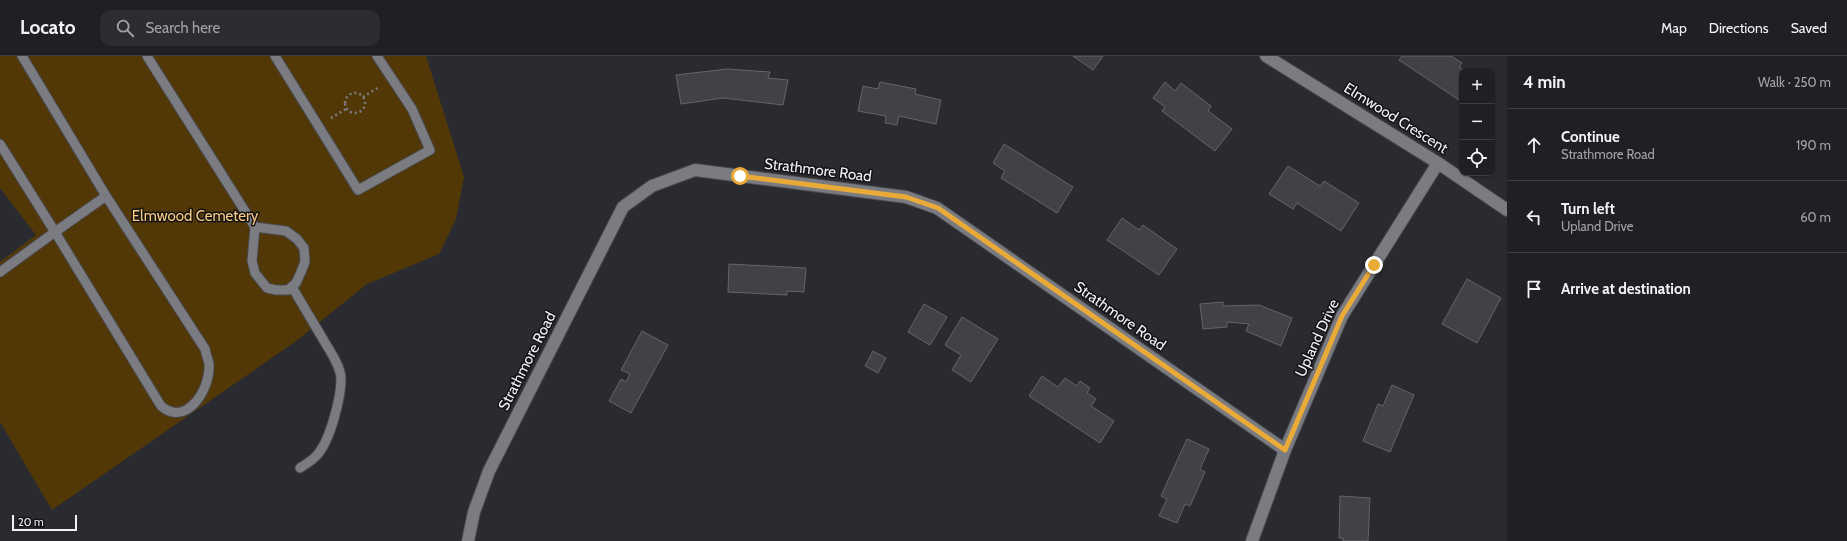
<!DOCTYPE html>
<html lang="en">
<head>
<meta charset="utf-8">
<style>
	:root { --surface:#202024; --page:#2d2d31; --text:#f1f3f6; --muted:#a2a3a6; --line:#3d3e41 }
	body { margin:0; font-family:Cabin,sans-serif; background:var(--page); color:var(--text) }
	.controls { position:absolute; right:12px; top:12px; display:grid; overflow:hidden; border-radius:8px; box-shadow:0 1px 3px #0004 }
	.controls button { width:36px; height:36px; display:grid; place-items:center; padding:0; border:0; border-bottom:1px solid var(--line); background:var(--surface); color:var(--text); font:20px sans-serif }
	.scale { position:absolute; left:12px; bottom:10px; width:65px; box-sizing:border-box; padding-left:4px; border:2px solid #f1f2f5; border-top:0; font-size:11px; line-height:14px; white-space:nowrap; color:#f1f2f5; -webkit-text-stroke:3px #131316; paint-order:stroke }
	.stop { position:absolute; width:12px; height:12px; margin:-9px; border:3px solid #eaaa38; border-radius:50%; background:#fff }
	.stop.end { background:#eaaa38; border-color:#fff; box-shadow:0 1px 4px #0008 }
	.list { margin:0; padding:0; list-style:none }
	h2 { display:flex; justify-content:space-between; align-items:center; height:52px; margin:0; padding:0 16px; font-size:17px }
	h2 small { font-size:13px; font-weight:400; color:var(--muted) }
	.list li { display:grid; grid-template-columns:26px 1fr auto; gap:12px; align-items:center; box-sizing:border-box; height:72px; padding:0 16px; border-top:1px solid var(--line) }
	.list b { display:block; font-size:15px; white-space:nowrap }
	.list p { margin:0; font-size:13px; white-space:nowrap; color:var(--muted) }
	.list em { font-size:13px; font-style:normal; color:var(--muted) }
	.icon { flex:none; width:22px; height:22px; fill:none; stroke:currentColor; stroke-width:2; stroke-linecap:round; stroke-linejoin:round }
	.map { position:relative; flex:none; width:1507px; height:485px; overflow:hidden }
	header { display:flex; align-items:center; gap:24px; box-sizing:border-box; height:56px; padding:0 20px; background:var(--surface); border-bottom:1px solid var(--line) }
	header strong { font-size:19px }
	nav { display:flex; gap:22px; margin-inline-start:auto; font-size:14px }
	.search { width:280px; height:36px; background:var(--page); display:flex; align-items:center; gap:10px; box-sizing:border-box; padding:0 14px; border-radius:12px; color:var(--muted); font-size:15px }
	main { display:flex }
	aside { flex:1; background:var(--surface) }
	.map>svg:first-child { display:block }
	.green { fill:#523807 }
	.building { fill:#414248; stroke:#63656b }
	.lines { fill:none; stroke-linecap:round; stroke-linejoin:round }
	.service-casing { stroke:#48494d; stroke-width:11 }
	.minor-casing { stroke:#48494d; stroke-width:14 }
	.path { stroke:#7c7d81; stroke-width:2.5; stroke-dasharray:2 3; stroke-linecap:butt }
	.service { stroke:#7a7c82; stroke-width:9 }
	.minor { stroke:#7a7c82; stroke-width:12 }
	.route { stroke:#eaaa38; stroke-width:5 }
	.labels { text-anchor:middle; stroke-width:3; stroke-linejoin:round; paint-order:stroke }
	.street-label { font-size:15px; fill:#f1f2f5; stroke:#131316 }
	.park-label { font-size:15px; fill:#f9c97f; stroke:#131316 }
</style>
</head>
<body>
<header>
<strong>Locato</strong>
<div class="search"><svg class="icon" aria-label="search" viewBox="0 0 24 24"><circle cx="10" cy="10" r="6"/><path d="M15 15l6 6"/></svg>Search here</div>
<nav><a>Map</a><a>Directions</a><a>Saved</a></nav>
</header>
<main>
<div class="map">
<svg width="1507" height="485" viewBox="0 0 1507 485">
	<rect width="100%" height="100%" fill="#2a2b30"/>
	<path class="green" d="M 0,0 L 426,0 L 464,121 L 456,163 L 439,198 L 367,228 L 295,286 L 52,454 L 0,366 L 0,206 L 36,179 L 0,132 Z"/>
	<path class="building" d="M 1073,0 L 1103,0 L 1093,14 Z
		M 1402,0 L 1451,0 L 1462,7 L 1459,11 L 1465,15 L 1462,15 L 1462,46 L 1399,4 Z
		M 727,13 L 770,16 L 768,22 L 788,24 L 783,49 L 723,42 L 681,48 L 676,19 Z
		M 880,26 L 916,33 L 915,38 L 941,44 L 936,68 L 899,60 L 897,69 L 885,67 L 886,60 L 858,55 L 863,30 L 878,33 Z
		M 1165,26 L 1175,35 L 1181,27 L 1211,50 L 1208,55 L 1232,73 L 1215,95 L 1162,55 L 1165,51 L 1153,42 Z
		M 1004,88 L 1073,131 L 1057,157 L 1001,122 L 1005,115 L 993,107 Z
		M 1288,110 L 1320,130 L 1324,125 L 1359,147 L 1341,175 L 1297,147 L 1293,153 L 1269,138 Z
		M 1122,162 L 1139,174 L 1143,169 L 1177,193 L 1159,219 L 1107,184 Z
		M 729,208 L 806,212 L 804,236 L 787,235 L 787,239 L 728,236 Z
		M 1467,223 L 1501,242 L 1477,287 L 1442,268 Z
		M 1223,246 L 1223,250 L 1259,249 L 1292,262 L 1281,290 L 1246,275 L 1249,268 L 1227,266 L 1227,271 L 1203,273 L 1200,248 Z
		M 924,248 L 947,261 L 930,289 L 908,276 Z
		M 962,261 L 998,283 L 971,326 L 952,314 L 961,299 L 945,289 Z
		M 642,275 L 668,289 L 631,357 L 609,345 L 621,323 L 626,326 L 630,318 L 621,314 Z
		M 873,295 L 886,302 L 878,317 L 865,310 Z
		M 1042,320 L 1058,331 L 1065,322 L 1077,330 L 1080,325 L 1090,332 L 1087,337 L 1096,343 L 1091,350 L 1114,365 L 1100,387 L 1029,340 Z
		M 1392,329 L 1414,339 L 1390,396 L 1363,385 L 1378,348 L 1383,350 Z
		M 1187,383 L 1209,393 L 1200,413 L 1205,416 L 1190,450 L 1185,448 L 1177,467 L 1159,460 L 1167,443 L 1161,440 Z
		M 1340,440 L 1370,442 L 1368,485 L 1343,485 L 1343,482 L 1339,482 Z"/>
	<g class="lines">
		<g class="service-casing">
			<path id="service" d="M 22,0 L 106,140 L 205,293 C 206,298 208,303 209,308 C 211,332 187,372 161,350 L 55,176 L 106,140
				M 147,0 L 255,171 L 252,205 L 255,217 L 267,232 L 276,234 L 288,234 L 296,227 L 301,216 L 305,206 L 304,192 L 297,183 L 286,175 L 255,171
				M 275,0 L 358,134 L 430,94 L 412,53 L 377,0
				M 0,88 L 55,176 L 0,216
				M 292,231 L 333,300 C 337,308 341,314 341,323 C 341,342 330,385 317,399 C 313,404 306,408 300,412"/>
		</g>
		<g class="minor-casing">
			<path id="minor" d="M 1266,0 L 1438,107 L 1507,154
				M 468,485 L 474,456 L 489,415 L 623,151 L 652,130 L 695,114 L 906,141 L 937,152 L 1285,394
				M 1252,485 L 1285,394 L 1342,260 L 1438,107"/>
		</g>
		<path class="path" d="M345 47a10 10 0 1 1 20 0a10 10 0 1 1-20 0Z
			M 363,41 L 379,31
			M 331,62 L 346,53"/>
		<use href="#service" class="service"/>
		<use href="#minor" class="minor"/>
	</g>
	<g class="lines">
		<path class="route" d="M 740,120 L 906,141 L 938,152 L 1285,394 L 1342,260 L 1374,209"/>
	</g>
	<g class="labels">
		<g class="street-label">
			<text transform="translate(1396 62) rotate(32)" y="5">Elmwood Crescent</text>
			<text transform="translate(818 114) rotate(7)" y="5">Strathmore Road</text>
			<text transform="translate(1120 260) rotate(35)" y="5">Strathmore Road</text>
			<text transform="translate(1317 282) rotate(-65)" y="5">Upland Drive</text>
			<text transform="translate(527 305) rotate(-63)" y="5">Strathmore Road</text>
		</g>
		<g class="park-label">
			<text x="195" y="165">Elmwood Cemetery</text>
		</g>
	</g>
</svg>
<div class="controls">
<button>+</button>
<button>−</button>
<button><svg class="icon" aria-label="locate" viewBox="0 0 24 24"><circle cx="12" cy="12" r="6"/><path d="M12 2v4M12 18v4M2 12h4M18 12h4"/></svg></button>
</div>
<div class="scale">20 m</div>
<div class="stop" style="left:740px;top:120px"></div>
<div class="stop end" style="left:1374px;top:209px"></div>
</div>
<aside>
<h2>4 min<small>Walk · 250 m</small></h2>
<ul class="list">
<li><svg class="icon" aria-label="ahead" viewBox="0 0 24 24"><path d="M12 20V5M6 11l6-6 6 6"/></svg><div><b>Continue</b><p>Strathmore Road</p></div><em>190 m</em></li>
<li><svg class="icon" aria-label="left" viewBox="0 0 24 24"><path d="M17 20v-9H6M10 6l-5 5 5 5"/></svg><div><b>Turn left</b><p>Upland Drive</p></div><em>60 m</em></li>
<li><svg class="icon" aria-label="arrive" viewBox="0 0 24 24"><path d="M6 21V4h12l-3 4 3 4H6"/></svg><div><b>Arrive at destination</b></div></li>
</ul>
</aside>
</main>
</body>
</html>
